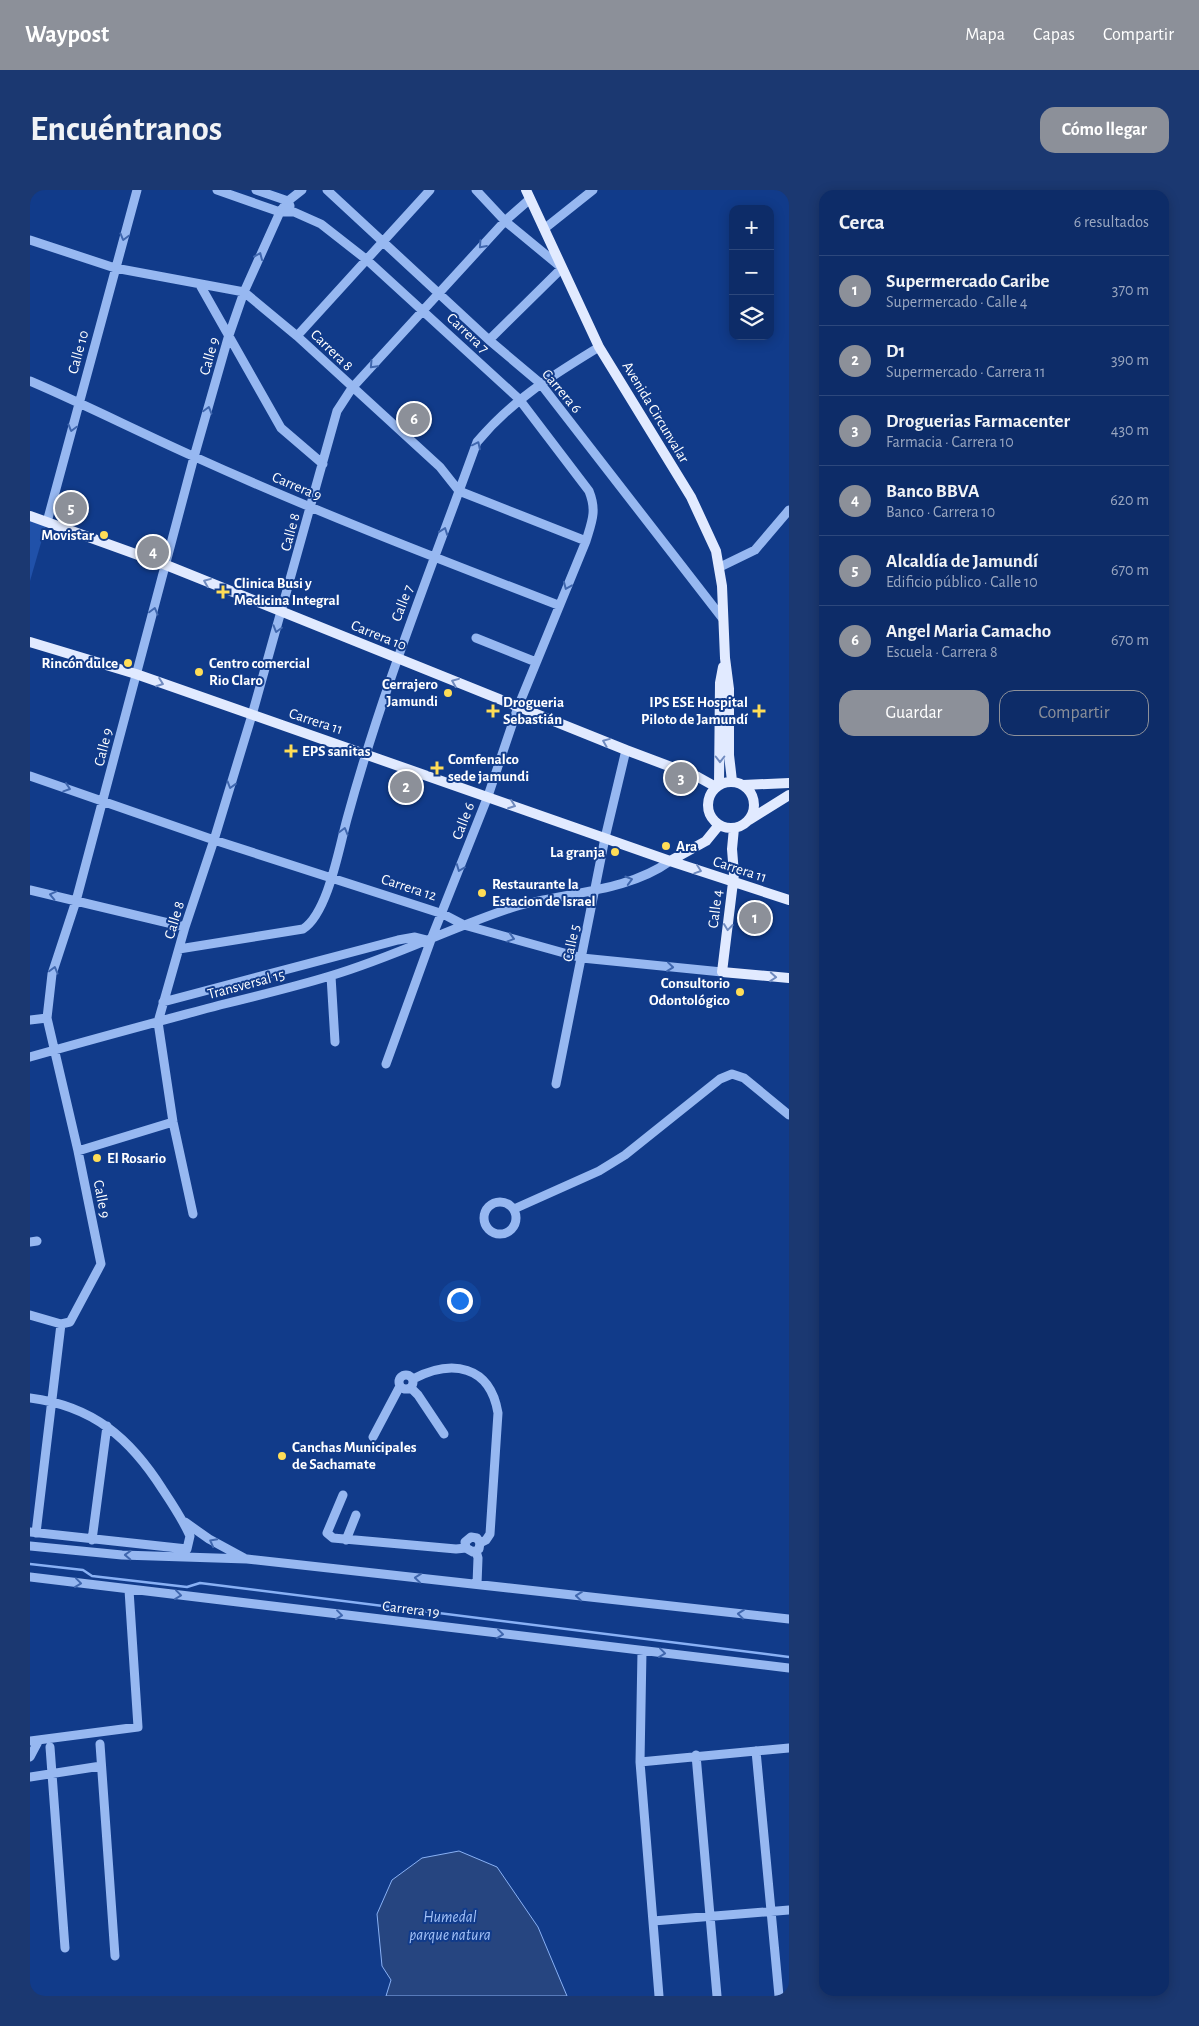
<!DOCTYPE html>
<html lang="es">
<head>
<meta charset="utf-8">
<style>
	:root { --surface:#0d2c68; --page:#1b3871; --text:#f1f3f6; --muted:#9aa7c0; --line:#2d487c; --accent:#8c9099 }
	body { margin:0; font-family:"Alegreya Sans",sans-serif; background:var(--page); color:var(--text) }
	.controls { position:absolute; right:15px; top:15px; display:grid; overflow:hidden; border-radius:10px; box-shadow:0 2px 12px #0003 }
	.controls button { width:45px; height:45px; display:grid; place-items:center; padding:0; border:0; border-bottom:1px solid var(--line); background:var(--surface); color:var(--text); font:25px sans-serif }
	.you { position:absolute; left:429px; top:1110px; width:18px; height:18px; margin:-12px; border:4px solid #fff; border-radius:50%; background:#1a73e8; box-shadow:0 0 0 8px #1a73e833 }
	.badge { display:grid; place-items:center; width:32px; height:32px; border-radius:50%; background:var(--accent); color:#fff; font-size:16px; font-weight:700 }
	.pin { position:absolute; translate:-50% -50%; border:2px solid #fff; box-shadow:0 1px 5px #0006 }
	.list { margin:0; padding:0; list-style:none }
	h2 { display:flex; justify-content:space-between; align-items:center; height:65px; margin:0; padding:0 20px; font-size:21px }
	h2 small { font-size:16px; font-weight:400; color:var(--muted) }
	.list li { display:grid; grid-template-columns:32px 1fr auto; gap:15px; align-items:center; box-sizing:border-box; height:70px; padding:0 20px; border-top:1px solid var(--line) }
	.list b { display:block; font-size:19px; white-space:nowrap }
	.list p { margin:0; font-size:16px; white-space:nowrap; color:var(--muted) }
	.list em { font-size:16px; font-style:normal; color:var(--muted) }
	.actions { display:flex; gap:10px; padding:15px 20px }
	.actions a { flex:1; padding:11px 0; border:1px solid var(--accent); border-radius:15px; text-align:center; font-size:18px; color:var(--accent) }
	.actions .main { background:var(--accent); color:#fff }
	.icon { flex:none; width:28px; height:28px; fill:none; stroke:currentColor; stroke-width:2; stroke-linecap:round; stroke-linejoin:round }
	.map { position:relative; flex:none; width:759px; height:1806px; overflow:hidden; border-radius:15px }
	header { display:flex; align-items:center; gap:30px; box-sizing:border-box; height:70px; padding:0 25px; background:var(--accent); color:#fff }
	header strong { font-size:24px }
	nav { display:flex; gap:28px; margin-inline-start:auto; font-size:18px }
	.intro { display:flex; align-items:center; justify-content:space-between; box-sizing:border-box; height:120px; padding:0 30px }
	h1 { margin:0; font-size:35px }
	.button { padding:12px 22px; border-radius:15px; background:var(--accent); color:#fff; font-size:18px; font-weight:700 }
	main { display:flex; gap:30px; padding:0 30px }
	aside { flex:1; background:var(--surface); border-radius:15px; box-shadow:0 2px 12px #0003 }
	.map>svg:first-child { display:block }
	.green { fill:#2051a9 }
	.water { fill:#264580; stroke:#89b1f5 }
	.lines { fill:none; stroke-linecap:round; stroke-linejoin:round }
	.stream { stroke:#89b1f5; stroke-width:2.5 }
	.minor { stroke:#97b8f1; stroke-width:9 }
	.major { stroke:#e1eaff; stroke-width:10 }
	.oneway { stroke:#4067ae }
	.oneway2 { stroke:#6f8abf }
	.poi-dot { fill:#ffdd57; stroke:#113b8a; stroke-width:2 }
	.labels { text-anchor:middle; stroke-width:4; stroke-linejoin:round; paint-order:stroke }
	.street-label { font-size:15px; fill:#fff; stroke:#113b8a }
	.poi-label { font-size:15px; font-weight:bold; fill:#fff; stroke:#113b8a; text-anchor:start }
	.water-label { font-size:16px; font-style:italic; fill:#a3c2f9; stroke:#113b8a }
</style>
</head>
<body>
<header>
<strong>Waypost</strong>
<nav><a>Mapa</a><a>Capas</a><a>Compartir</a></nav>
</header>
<div class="intro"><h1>Encuéntranos</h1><a class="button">Cómo llegar</a></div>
<main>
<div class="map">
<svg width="759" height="1806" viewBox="0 0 759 1806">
	<rect width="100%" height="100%" fill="#113b8a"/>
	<path class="green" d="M 0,326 L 17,332 L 0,391 Z"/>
	<path class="water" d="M 429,1661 L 467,1677 L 508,1737 L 537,1806 L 356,1806 L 361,1790 L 352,1776 L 347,1724 L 362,1690 L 392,1668 Z"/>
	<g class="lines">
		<path class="stream" d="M 0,1374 L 53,1380 L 62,1386 L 157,1397 L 170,1393 L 759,1467"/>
		<path class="minor" d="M 187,0 L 250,22 L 264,22 L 291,34 L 337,70 L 489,209 L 559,301 C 567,321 562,331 556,351 L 488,517 L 458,606 L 402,747 L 356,874
			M 226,0 L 258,11 L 260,16
			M 297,0 L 459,150 L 510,193 L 693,429
			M 446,0 L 475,31 L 532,78 L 459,150
			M 514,39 L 563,0
			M 0,50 L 85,78 L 214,102 L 267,146 L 410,277 L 429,301 L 556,351
			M 170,95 L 251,238 L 293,274
			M 267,146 L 400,0
			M 0,191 C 56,215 109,242 165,267 C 284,321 406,368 528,415
			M 17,332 L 107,0
			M 690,377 L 725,360 L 759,320
			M 446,448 L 506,472
			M 0,586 L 184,650 L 413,724 L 434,735 L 552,768 L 692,782
			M 0,700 L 155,737
			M 149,759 L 273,739 C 298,723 309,658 317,629 C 352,500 402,377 447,252 C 483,209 522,186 569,157
			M 301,786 L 305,852
			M 133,812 L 368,750 L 385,747 L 397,750
			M 0,830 L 17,828
			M 0,867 C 63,849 127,832 190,815 C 227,806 264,797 300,786 C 362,768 420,738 481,718 C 532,702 596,703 640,671
			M 526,894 L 575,648 L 596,560
			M 48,961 L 143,932
			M454 1028a16 16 0 1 1 32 0a16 16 0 1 1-32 0Z
			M 484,1019 L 569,981 L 595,965 L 690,889 L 702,884 L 714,888 L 759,925
			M 163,1024 L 143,932 L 128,832 L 155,737 L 184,650 L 222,525 L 307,221 L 322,198 L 475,31 L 500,9
			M 0,1052 L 7,1051
			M 0,1125 L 31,1134 L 40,1132 L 71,1074 L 48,961 L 17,828 L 22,784 L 46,711 L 164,267 L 198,148 L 214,102 L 250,22 L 258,11 L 272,0
			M369 1192a7 7 0 1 1 14 0a7 7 0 1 1-14 0Z
			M 381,1198 L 388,1205 L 414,1244
			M 0,1208 C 63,1216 100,1248 133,1300 C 143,1315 153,1330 160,1346 L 157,1359 L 149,1367
			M 343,1247 L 370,1196
			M 313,1305 L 297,1343 L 303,1348 L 426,1359 L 436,1358 L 443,1362 L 449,1359 L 450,1353 L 456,1350 L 460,1344 L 468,1223 C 460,1175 422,1169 383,1189
			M 155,1332 L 179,1349 L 214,1368
			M 0,1342 L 157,1359
			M 6,1343 L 31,1134
			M 62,1350 L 77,1236
			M 316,1350 L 326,1325
			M 0,1356 L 92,1365 L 217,1369 L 759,1429
			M 436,1358 L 435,1352 L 441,1347 L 447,1348 L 450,1353
			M 446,1361 L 448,1368 L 447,1394
			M 0,1387 L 759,1478
			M 612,1461 L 610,1572 L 629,1806
			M 0,1551 L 108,1537 L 99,1400
			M 70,1554 L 85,1766
			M 20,1557 L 35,1758
			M 726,1561 L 749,1806
			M 666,1565 L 687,1806
			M 0,1567 L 9,1550
			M 610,1572 L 759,1558
			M 0,1587 L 71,1576
			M 623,1731 L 759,1720"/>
		<path class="major" d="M 496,0 L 569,157 L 661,307 L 686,361 L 692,396 L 695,468 L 699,499 L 699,565 L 702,591
			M 0,326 L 136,375 L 596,560 L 668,587 L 686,597
			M 0,452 L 106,484 L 640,671 L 759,710
			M678 615a23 23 0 1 1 46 0a23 23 0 1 1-46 0Z
			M 689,594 L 690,493 L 693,477
			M 713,595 L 759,593
			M 719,630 L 759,605
			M 704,638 L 702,659 L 704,684 L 692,782 L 759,788
			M 640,671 L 676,651 L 689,635"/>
	</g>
	<defs><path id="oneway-chevron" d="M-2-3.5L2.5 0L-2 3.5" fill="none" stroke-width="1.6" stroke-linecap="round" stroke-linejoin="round" transform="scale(1.25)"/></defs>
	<g class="oneway">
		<use href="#oneway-chevron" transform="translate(94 47) rotate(105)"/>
		<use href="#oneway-chevron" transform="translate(452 55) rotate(132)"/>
		<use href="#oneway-chevron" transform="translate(229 66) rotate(-67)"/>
		<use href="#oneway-chevron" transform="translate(343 175) rotate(133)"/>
		<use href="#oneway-chevron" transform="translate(178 220) rotate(-74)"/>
		<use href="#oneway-chevron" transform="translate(42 238) rotate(105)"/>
		<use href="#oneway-chevron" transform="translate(447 255) rotate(-64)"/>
		<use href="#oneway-chevron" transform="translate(414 341) rotate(-70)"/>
		<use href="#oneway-chevron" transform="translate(537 396) rotate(113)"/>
		<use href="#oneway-chevron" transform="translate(124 421) rotate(-75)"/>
		<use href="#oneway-chevron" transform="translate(247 439) rotate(106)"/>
		<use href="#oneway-chevron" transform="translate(201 595) rotate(107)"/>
		<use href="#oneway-chevron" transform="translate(37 598) rotate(18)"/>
		<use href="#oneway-chevron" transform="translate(314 641) rotate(-75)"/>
		<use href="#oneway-chevron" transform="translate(430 678) rotate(111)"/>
		<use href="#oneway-chevron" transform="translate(599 690) rotate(-16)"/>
		<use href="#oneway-chevron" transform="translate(23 705) rotate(-167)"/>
		<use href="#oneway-chevron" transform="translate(481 748) rotate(16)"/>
		<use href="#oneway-chevron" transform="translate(640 777) rotate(6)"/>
		<use href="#oneway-chevron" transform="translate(24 780) rotate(-75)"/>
		<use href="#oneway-chevron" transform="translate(183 1352) rotate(-152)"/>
		<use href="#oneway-chevron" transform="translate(98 1365) rotate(-178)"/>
		<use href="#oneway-chevron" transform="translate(388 1388) rotate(-174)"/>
		<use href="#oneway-chevron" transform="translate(48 1393) rotate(7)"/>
		<use href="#oneway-chevron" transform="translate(148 1405) rotate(7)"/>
		<use href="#oneway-chevron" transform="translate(549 1406) rotate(-174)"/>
		<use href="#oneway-chevron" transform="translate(711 1424) rotate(-174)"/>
		<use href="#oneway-chevron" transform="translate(309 1425) rotate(7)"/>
		<use href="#oneway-chevron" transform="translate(470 1444) rotate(7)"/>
		<use href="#oneway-chevron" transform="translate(632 1463) rotate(7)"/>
	</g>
	<g class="oneway2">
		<use href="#oneway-chevron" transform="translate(177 392) rotate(-158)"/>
		<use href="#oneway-chevron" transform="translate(425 492) rotate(-158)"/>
		<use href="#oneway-chevron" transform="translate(130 493) rotate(20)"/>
		<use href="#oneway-chevron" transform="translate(576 552) rotate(-158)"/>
		<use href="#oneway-chevron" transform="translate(690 569) rotate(90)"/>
		<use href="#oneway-chevron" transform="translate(482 615) rotate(20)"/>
		<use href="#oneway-chevron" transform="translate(668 680) rotate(19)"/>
		<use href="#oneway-chevron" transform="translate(698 737) rotate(97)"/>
		<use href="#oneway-chevron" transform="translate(743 787) rotate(4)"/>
	</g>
	<g class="poi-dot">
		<circle cx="74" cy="345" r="5"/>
		<path d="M190.5 394.5h5v5h5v5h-5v5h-5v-5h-5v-5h5z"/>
		<circle cx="98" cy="473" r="5"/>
		<circle cx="169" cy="482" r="5"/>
		<circle cx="418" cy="503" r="5"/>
		<path d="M460.5 513.5h5v5h5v5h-5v5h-5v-5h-5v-5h5z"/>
		<path d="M726.5 513.5h5v5h5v5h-5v5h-5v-5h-5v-5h5z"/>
		<path d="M258.5 553.5h5v5h5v5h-5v5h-5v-5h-5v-5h5z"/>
		<path d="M404.5 570.5h5v5h5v5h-5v5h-5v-5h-5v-5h5z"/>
		<circle cx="636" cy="656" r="5"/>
		<circle cx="585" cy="662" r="5"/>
		<circle cx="452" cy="703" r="5"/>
		<circle cx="710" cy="802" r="5"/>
		<circle cx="67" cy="968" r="5"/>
		<circle cx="252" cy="1266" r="5"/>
	</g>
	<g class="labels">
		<g class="street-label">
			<text transform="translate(438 143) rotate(43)" y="5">Carrera 7</text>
			<text transform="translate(302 160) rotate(44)" y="5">Carrera 8</text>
			<text transform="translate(48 162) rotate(-75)" y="5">Calle 10</text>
			<text transform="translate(179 166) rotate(-74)" y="5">Calle 9</text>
			<text transform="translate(532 201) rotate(50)" y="5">Carrera 6</text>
			<text transform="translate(626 222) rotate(59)" y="5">Avenida Circunvalar</text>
			<text transform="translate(267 296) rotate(23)" y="5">Carrera 9</text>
			<text transform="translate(260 342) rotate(-75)" y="5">Calle 8</text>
			<text transform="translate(372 413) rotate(-69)" y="5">Calle 7</text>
			<text transform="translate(349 445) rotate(22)" y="5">Carrera 10</text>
			<text transform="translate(286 531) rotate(18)" y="5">Carrera 11</text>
			<text transform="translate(73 557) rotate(-76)" y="5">Calle 9</text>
			<text transform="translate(433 631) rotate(-69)" y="5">Calle 6</text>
			<text transform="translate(710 679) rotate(18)" y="5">Carrera 11</text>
			<text transform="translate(379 697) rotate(18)" y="5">Carrera 12</text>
			<text transform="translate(685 719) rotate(-83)" y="5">Calle 4</text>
			<text transform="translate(144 730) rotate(-73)" y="5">Calle 8</text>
			<text transform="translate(541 753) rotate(-78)" y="5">Calle 5</text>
			<text transform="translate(216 794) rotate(-15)" y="5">Transversal 15</text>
			<text transform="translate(72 1009) rotate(79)" y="5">Calle 9</text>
			<text transform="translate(381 1419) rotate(7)" y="5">Carrera 19</text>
		</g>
		<g class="poi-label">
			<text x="64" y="350" text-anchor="end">Movistar</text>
			<text x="204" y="398">Clinica Busi y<tspan x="204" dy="17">Medicina Integral</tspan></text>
			<text x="88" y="478" text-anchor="end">Rincón dulce</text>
			<text x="179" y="478">Centro comercial<tspan x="179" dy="17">Rio Claro</tspan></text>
			<text x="408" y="499" text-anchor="end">Cerrajero<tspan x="408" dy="17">Jamundi</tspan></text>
			<text x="473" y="517">Drogueria<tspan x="473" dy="17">Sebastián</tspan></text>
			<text x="718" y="517" text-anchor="end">IPS ESE Hospital<tspan x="718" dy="17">Piloto de Jamundí</tspan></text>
			<text x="272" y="566">EPS sanitas</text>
			<text x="418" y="574">Comfenalco<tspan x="418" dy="17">sede jamundi</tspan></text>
			<text x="646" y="661">Ara</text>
			<text x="575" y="667" text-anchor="end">La granja</text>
			<text x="462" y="699">Restaurante la<tspan x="462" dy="17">Estacion de Israel</tspan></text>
			<text x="700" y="798" text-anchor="end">Consultorio<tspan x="700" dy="17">Odontológico</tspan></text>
			<text x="77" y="973">El Rosario</text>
			<text x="262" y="1262">Canchas Municipales<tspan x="262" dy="17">de Sachamate</tspan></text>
		</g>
		<g class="water-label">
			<text x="420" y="1732">Humedal<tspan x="420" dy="18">parque natura</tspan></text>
		</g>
	</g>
</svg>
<div class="controls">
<button>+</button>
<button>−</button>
<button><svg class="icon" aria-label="layers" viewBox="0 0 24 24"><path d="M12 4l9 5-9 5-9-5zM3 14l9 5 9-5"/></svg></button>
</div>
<div class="you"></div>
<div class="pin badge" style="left:725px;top:728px">1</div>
<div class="pin badge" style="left:376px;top:597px">2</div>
<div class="pin badge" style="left:651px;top:588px">3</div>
<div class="pin badge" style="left:123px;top:362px">4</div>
<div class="pin badge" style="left:41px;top:318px">5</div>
<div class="pin badge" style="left:384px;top:229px">6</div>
</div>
<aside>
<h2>Cerca<small>6 resultados</small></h2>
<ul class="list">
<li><span class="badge">1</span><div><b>Supermercado Caribe</b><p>Supermercado · Calle 4</p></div><em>370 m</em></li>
<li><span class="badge">2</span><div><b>D1</b><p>Supermercado · Carrera 11</p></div><em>390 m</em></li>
<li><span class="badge">3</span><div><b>Droguerias Farmacenter</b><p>Farmacia · Carrera 10</p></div><em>430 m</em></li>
<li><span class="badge">4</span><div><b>Banco BBVA</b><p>Banco · Carrera 10</p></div><em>620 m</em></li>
<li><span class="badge">5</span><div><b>Alcaldía de Jamundí</b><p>Edificio público · Calle 10</p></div><em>670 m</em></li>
<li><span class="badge">6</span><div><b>Angel Maria Camacho</b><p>Escuela · Carrera 8</p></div><em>670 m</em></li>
</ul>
<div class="actions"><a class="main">Guardar</a><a>Compartir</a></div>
</aside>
</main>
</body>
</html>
